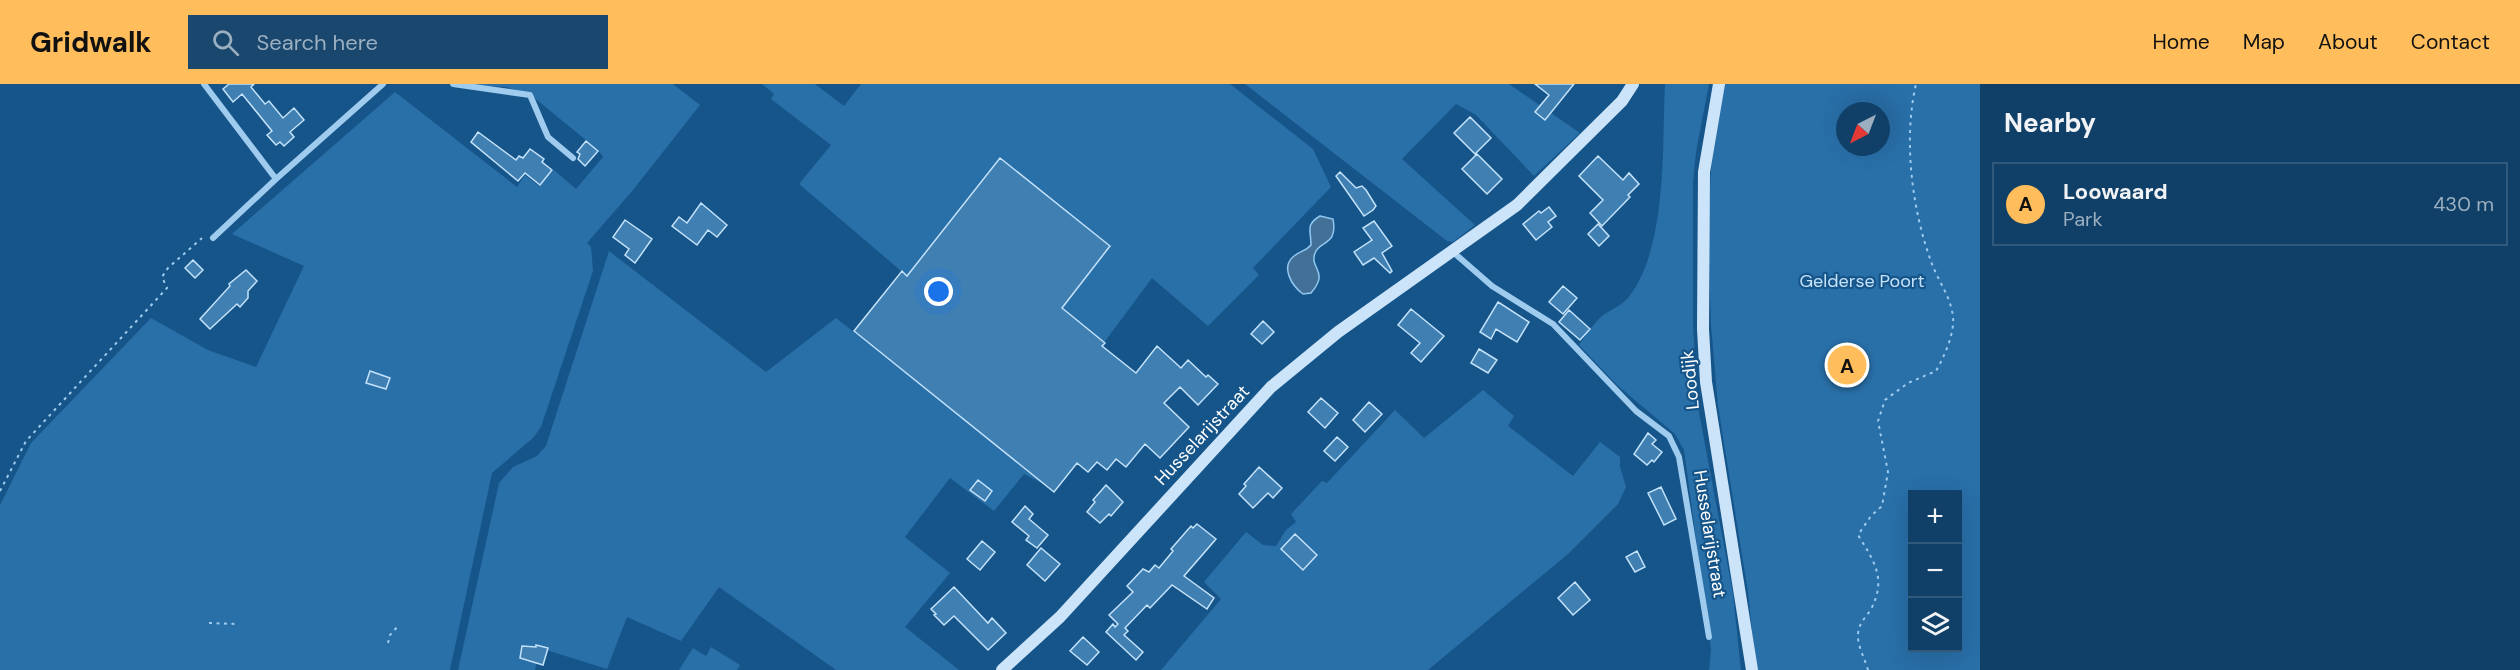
<!DOCTYPE html>
<html lang="en">
<head>
<meta charset="utf-8">
<style>
	:root { --surface:#104067; --page:#19476d; --text:#f1f3f6; --muted:#9cafc0; --line:#30597b; --accent:#ffbe5b }
	body { margin:0; font-family:"DM Sans",sans-serif; background:var(--page); color:var(--text) }
	.controls { position:absolute; right:18px; bottom:18px; display:grid; overflow:hidden; border-radius:0px; box-shadow:0 6px 24px #0002 }
	.controls button { width:54px; height:54px; display:grid; place-items:center; padding:0; border:0; border-bottom:2px solid var(--line); background:var(--surface); color:var(--text); font:30px sans-serif }
	.compass { position:absolute; left:1836px; top:18px; width:54px; height:54px; border-radius:50%; background:var(--surface); box-shadow:0 6px 24px #0002; rotate:222deg }
	.you { position:absolute; left:939px; top:208px; width:21px; height:21px; margin:-15px; border:4px solid #fff; border-radius:50%; background:#1a73e8; box-shadow:0 0 0 9px #1a73e833 }
	.badge { display:grid; place-items:center; width:39px; height:39px; border-radius:50%; background:var(--accent); color:#111; font-size:20px; font-weight:700 }
	.pin { position:absolute; translate:-50% -50%; border:3px solid #fff; box-shadow:0 2px 6px #0006 }
	.list { margin:0; padding:0; list-style:none }
	h2 { display:flex; justify-content:space-between; align-items:center; height:78px; margin:0; padding:0 24px; font-size:26px }
	h2 small { font-size:20px; font-weight:400; color:var(--muted) }
	.list li { display:grid; grid-template-columns:39px 1fr auto; gap:18px; align-items:center; box-sizing:border-box; height:84px; margin:0 12px 12px; padding:0 12px; border:2px solid var(--line); border-radius:0px }
	.list b { display:block; font-size:22px; white-space:nowrap }
	.list p { margin:0; font-size:20px; white-space:nowrap; color:var(--muted) }
	.list em { font-size:20px; font-style:normal; color:var(--muted) }
	.icon { flex:none; width:33px; height:33px; fill:none; stroke:currentColor; stroke-width:2; stroke-linecap:round; stroke-linejoin:round }
	.map { position:relative; flex:none; width:1980px; height:586px; overflow:hidden }
	header { display:flex; align-items:center; gap:36px; box-sizing:border-box; height:84px; padding:0 30px; background:var(--accent); color:#111 }
	header strong { font-size:28px }
	nav { display:flex; gap:33px; margin-inline-start:auto; font-size:21px }
	.search { width:420px; height:54px; background:var(--page); display:flex; align-items:center; gap:15px; box-sizing:border-box; padding:0 21px; border-radius:0px; color:var(--muted); font-size:22px }
	main { display:flex }
	aside { flex:1; background:var(--surface) }
	.map>svg:first-child { display:block }
	.green { fill:#296fa8; fill-rule:evenodd }
	.water { fill:#437097; stroke:#90c8f1; stroke-width:1.5 }
	.building { fill:#3f7fb2; stroke:#c4e2fa; stroke-width:1.5 }
	.lines { fill:none; stroke-linecap:round; stroke-linejoin:round }
	.path { stroke:#9ecbee; stroke-width:2; stroke-dasharray:3 4.5; stroke-linecap:butt }
	.street { stroke:#9ecbee; stroke-width:6 }
	.secondary { stroke:#cbe4fa; stroke-width:12 }
	.labels { text-anchor:middle; stroke-width:4.5; stroke-linejoin:round; paint-order:stroke }
	.park-label { font-size:18px; fill:#c4e2fa; stroke:#165589 }
	.street-label { font-size:18px; fill:#fff; stroke:#165589 }
</style>
</head>
<body>
<header>
<strong>Gridwalk</strong>
<div class="search"><svg class="icon" aria-label="search" viewBox="0 0 24 24"><circle cx="10" cy="10" r="6"/><path d="M15 15l6 6"/></svg>Search here</div>
<nav><a>Home</a><a>Map</a><a>About</a><a>Contact</a></nav>
</header>
<main>
<div class="map">
<svg width="1980" height="586" viewBox="0 0 1980 586">
	<rect width="100%" height="100%" fill="#165589"/>
	<path class="green" d="M 457,0 L 673,0 L 700,21 L 633,106 L 587,159 L 591,163 L 593,187 L 541,343 L 533,354 L 492,389 L 450,586 L 0,586 L 0,421 L 31,359 L 151,234 L 208,266 L 256,283 L 304,182 L 232,150 L 395,8 L 517,103 L 525,91 L 539,102 L 554,86 L 576,105 L 603,73 L 598,66 L 532,12 L 506,3 Z
		M 762,0 L 815,0 L 844,22 L 861,0 L 1230,0 L 1313,65 L 1331,103 L 1253,184 L 1259,191 L 1208,242 L 1152,194 L 1103,260 L 1062,224 L 1110,162 L 1000,74 L 907,192 L 799,100 L 831,61 L 771,15 L 774,10 Z
		M 1245,0 L 1509,0 L 1580,49 L 1534,92 L 1476,31 L 1456,20 L 1402,75 L 1475,141 L 1453,158 L 1447,157 Z
		M 1665,0 L 1709,0 L 1696,68 L 1693,98 L 1693,241 L 1698,323 L 1733,510 L 1741,586 L 1709,586 L 1711,565 L 1684,366 L 1675,350 L 1617,301 L 1579,261 C 1586,251 1593,240 1602,232 C 1610,226 1622,221 1628,214 C 1668,164 1662,61 1665,0 Z
		M 1723,0 L 1980,0 L 1980,586 L 1756,586 L 1748,508 L 1718,322 L 1711,241 L 1708,138 L 1712,70 ZM 1845,27 L 1881,27 L 1881,63 L 1845,63 ZM 1912,410 L 1958,410 L 1958,564 L 1912,564 Z
		M 609,167 L 766,288 L 836,234 L 1057,407 L 1024,390 L 994,427 L 950,394 L 905,453 L 950,489 L 905,543 L 959,586 L 836,586 L 719,503 L 681,557 L 627,533 L 607,585 L 540,564 L 535,586 L 458,586 L 499,399 L 513,383 L 537,372 L 546,362 Z
		M 1483,306 L 1514,332 L 1508,342 L 1573,392 L 1600,358 L 1620,373 L 1620,383 L 1626,403 L 1618,420 L 1568,470 L 1428,586 L 1161,586 L 1221,515 L 1204,498 L 1246,448 L 1263,461 L 1276,462 L 1286,446 L 1296,438 L 1291,430 L 1322,397 L 1327,399 L 1395,326 L 1424,354 Z
		M 711,563 L 740,581 L 737,586 L 679,586 L 693,564 L 706,572 Z"/>
	<path class="water" d="M 1320,132 L 1333,135 C 1338,162 1320,156 1315,169 C 1309,185 1330,187 1311,209 L 1303,210 C 1292,202 1280,183 1294,172 C 1300,167 1306,167 1311,161 C 1311,146 1305,141 1320,132 Z"/>
	<path class="building" d="M 229,0 L 254,0 L 251,3 L 265,20 L 269,17 L 283,34 L 294,24 L 304,36 L 290,48 L 294,53 L 284,62 L 280,58 L 276,61 L 267,51 L 272,47 L 242,10 L 233,18 L 223,5 Z
		M 1535,0 L 1574,0 L 1545,36 L 1535,28 L 1549,11 Z
		M 1470,33 L 1491,54 L 1475,70 L 1454,49 Z
		M 478,48 L 516,76 L 519,72 L 523,74 L 530,65 L 544,75 L 542,78 L 552,86 L 540,101 L 525,89 L 518,97 L 471,58 Z
		M 586,57 L 598,67 L 585,82 L 578,75 L 580,70 L 577,68 Z
		M 1477,70 L 1502,95 L 1487,110 L 1462,85 Z
		M 1598,72 L 1623,96 L 1629,89 L 1639,100 L 1628,111 L 1630,113 L 1602,142 L 1590,129 L 1603,116 L 1579,92 Z
		M 1000,74 L 1110,162 L 1062,224 L 1105,259 L 1102,262 L 1136,289 L 1157,262 L 1181,284 L 1188,276 L 1206,293 L 1208,291 L 1218,300 L 1198,321 L 1180,303 L 1164,319 L 1189,343 L 1160,374 L 1145,360 L 1126,383 L 1116,375 L 1107,386 L 1097,378 L 1088,388 L 1077,379 L 1054,408 L 854,247 L 902,187 L 907,192 Z
		M 1340,88 L 1356,104 L 1362,102 L 1366,106 L 1376,122 L 1373,126 L 1364,132 L 1336,92 Z
		M 701,119 L 727,141 L 717,153 L 708,146 L 697,161 L 672,142 L 679,133 L 687,139 Z
		M 1549,123 L 1556,132 L 1548,138 L 1552,143 L 1536,156 L 1523,140 L 1539,127 L 1541,129 Z
		M 625,136 L 652,155 L 635,179 L 625,171 L 629,165 L 613,153 Z
		M 1374,137 L 1392,162 L 1382,169 L 1392,187 L 1390,189 L 1374,174 L 1363,181 L 1354,168 L 1372,156 L 1363,144 Z
		M 1598,140 L 1609,152 L 1599,162 L 1588,150 Z
		M 193,176 L 203,186 L 195,194 L 185,184 Z
		M 246,186 L 257,197 L 248,207 L 248,214 L 240,223 L 237,220 L 210,245 L 200,235 L 230,202 L 229,200 Z
		M 1563,202 L 1577,214 L 1563,230 L 1549,218 Z
		M 1498,218 L 1529,238 L 1517,258 L 1496,245 L 1491,255 L 1480,248 Z
		M 1411,225 L 1444,252 L 1421,278 L 1411,269 L 1420,259 L 1398,241 Z
		M 1569,226 L 1590,245 L 1580,256 L 1559,238 Z
		M 1263,237 L 1274,248 L 1262,260 L 1251,250 Z
		M 1479,265 L 1497,276 L 1488,289 L 1471,279 Z
		M 370,287 L 390,294 L 386,305 L 366,299 Z
		M 1321,314 L 1338,329 L 1325,344 L 1308,328 Z
		M 1369,318 L 1382,330 L 1365,348 L 1353,336 Z
		M 1648,349 L 1656,356 L 1652,360 L 1662,368 L 1654,378 L 1652,376 L 1647,381 L 1634,370 Z
		M 1337,353 L 1348,363 L 1335,377 L 1324,367 Z
		M 1259,383 L 1282,404 L 1273,414 L 1268,409 L 1253,424 L 1239,410 L 1246,402 L 1244,400 Z
		M 978,396 L 992,407 L 985,417 L 970,406 Z
		M 1106,401 L 1123,418 L 1111,432 L 1109,430 L 1100,439 L 1087,428 L 1095,418 L 1093,416 Z
		M 1661,403 L 1676,435 L 1664,441 L 1648,409 Z
		M 1025,422 L 1033,430 L 1029,435 L 1048,451 L 1037,464 L 1026,456 L 1029,452 L 1012,438 Z
		M 1197,440 L 1216,455 L 1184,492 L 1214,514 L 1207,525 L 1172,501 L 1150,524 L 1147,521 L 1125,544 L 1128,547 L 1124,551 L 1143,568 L 1136,576 L 1106,548 L 1113,540 L 1115,543 L 1118,540 L 1109,531 L 1133,508 L 1127,502 L 1143,485 L 1149,488 L 1155,481 L 1159,484 L 1173,467 L 1171,465 L 1191,442 L 1193,444 Z
		M 1295,450 L 1317,471 L 1303,486 L 1281,465 Z
		M 982,457 L 995,468 L 980,486 L 967,475 Z
		M 1041,464 L 1060,480 L 1045,497 L 1027,481 Z
		M 1637,467 L 1645,483 L 1635,488 L 1626,473 Z
		M 1575,498 L 1590,516 L 1573,531 L 1558,514 Z
		M 954,503 L 988,539 L 992,534 L 1006,549 L 988,566 L 954,532 L 944,541 L 934,531 L 936,530 L 931,525 Z
		M 1083,553 L 1099,568 L 1087,581 L 1070,567 Z
		M 536,561 L 548,564 L 543,581 L 520,574 L 522,562 L 536,563 Z"/>
	<g class="lines">
		<path class="path" d="M 0,407 L 26,357 L 167,204 L 162,193 L 168,184 L 202,154
			M 209,539 L 236,540
			M 388,559 L 390,551 L 399,541
			M 1868,586 C 1865,575 1857,561 1858,550 C 1859,538 1866,534 1871,525 C 1887,495 1874,477 1858,451 L 1871,432 L 1882,422 L 1888,388 L 1878,337 L 1885,316 L 1908,299 L 1936,287 C 1945,271 1957,245 1952,227 C 1949,211 1938,196 1932,180 C 1912,127 1903,56 1916,0"/>
		<path class="street" d="M 204,0 L 276,95
			M 453,0 L 530,11 L 548,53 L 573,74
			M 213,154 L 276,95 L 383,0
			M 1453,168 L 1492,202 L 1553,240 L 1636,327 L 1669,352 L 1679,373 L 1709,553"/>
		<path class="secondary" d="M 1719,0 L 1704,88 L 1703,245 L 1706,298 L 1752,586
			M 1002,586 L 1060,533 L 1271,303 L 1338,248 L 1517,121 L 1622,17 L 1633,0"/>
	</g>
	<g class="labels">
		<g class="park-label">
			<text x="1862" y="203">Gelderse Poort</text>
		</g>
		<g class="street-label">
			<text transform="translate(1690 296) rotate(-96)" y="6">Loodijk</text>
			<text transform="translate(1202 351) rotate(-47)" y="6">Husselarijstraat</text>
			<text transform="translate(1710 450) rotate(81)" y="6">Husselarijstraat</text>
		</g>
	</g>
</svg>
<div class="controls">
<button>+</button>
<button>−</button>
<button><svg class="icon" aria-label="layers" viewBox="0 0 24 24"><path d="M12 4l9 5-9 5-9-5zM3 14l9 5 9-5"/></svg></button>
</div>
<svg class="compass" viewBox="-18 -18 36 36"><path d="M0-13l5 13h-10z" fill="#e53935"/><path d="M0 13l5-13h-10z" fill="#9cafc0"/></svg>
<div class="you"></div>
<div class="pin badge" style="left:1847px;top:281px">A</div>
</div>
<aside>
<h2>Nearby<small></small></h2>
<ul class="list">
<li><span class="badge">A</span><div><b>Loowaard</b><p>Park</p></div><em>430 m</em></li>
</ul>
</aside>
</main>
</body>
</html>
